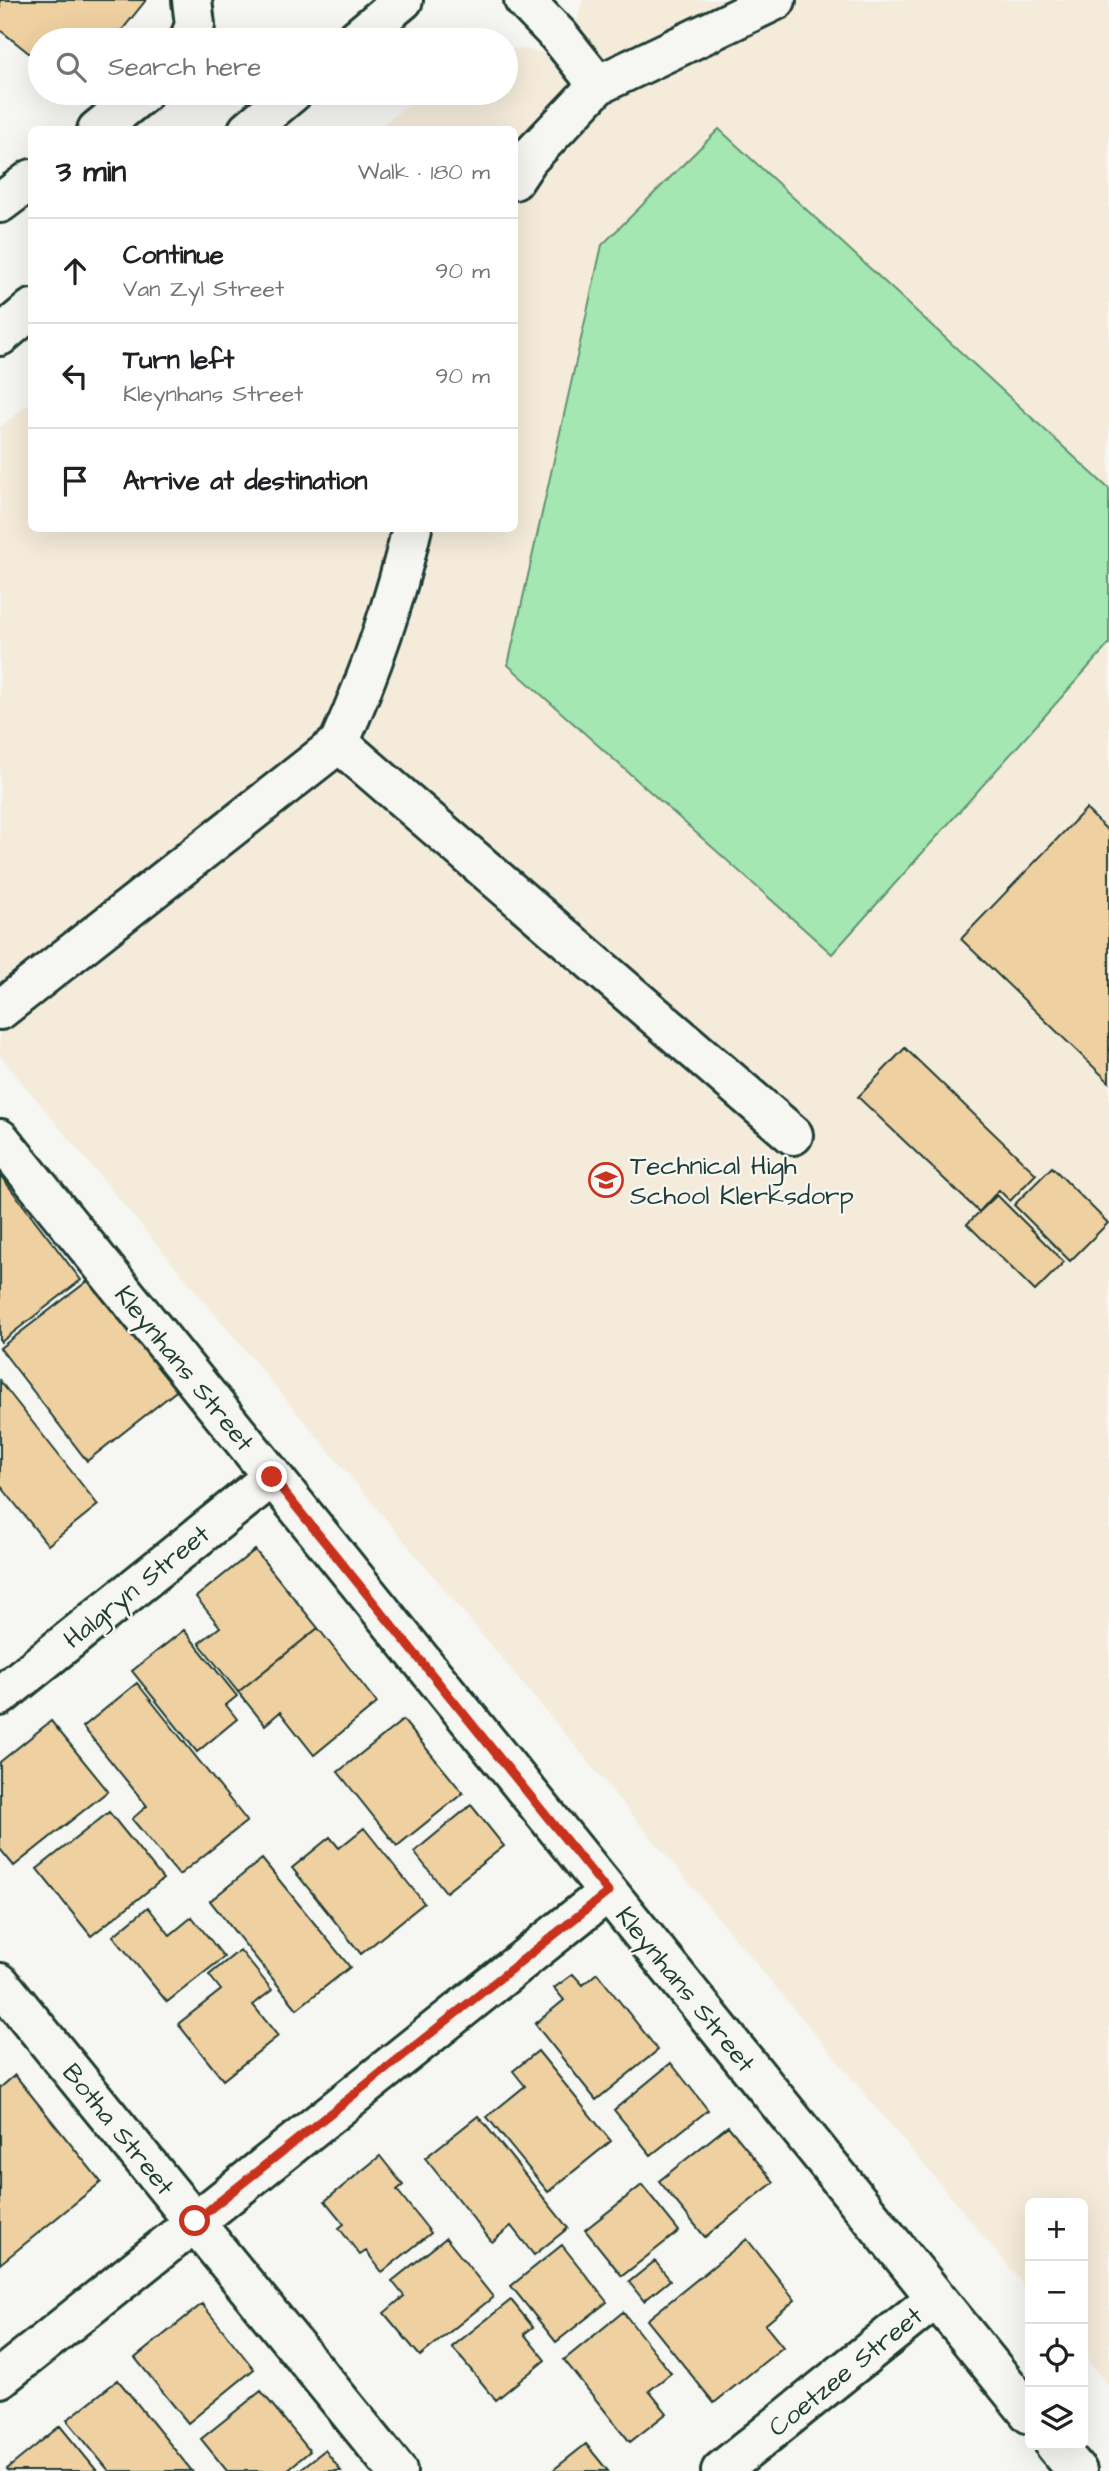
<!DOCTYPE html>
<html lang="en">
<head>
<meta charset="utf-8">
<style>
	:root { --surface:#fff; --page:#f6f6f6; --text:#202124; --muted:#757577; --line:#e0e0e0 }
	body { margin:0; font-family:"Architects Daughter",sans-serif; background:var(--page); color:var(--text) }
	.controls { position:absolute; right:21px; bottom:21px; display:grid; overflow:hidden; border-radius:10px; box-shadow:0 7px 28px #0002 }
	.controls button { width:63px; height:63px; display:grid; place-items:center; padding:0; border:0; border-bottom:2px solid var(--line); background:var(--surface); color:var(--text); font:35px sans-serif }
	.stop { position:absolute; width:21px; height:21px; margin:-16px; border:5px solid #c8321e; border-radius:50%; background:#fff }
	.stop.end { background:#c8321e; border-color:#fff; box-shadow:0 2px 7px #0008 }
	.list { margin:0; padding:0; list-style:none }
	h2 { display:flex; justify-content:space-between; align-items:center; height:91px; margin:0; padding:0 28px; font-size:30px }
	h2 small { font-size:23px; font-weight:400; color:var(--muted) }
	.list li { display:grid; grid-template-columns:46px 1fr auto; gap:21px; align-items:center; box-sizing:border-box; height:105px; padding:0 28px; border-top:2px solid var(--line) }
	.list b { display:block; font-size:26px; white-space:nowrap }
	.list p { margin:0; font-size:23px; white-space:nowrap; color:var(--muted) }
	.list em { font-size:23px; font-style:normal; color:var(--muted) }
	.icon { flex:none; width:38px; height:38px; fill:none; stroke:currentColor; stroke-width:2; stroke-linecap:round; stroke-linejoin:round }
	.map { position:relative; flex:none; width:1109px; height:2471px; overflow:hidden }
	.search { position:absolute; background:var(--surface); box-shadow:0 7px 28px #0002; left:28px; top:28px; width:490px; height:77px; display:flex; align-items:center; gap:18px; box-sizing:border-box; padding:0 24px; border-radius:38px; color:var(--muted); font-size:26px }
	.panel { position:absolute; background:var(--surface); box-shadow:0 7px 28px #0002; left:28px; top:126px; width:490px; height:406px; border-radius:10px }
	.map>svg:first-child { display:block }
	.built { fill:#f4ebda }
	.green { fill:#a4e7b2; stroke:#629273; stroke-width:2 }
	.building { fill:#efd0a1; stroke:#1f3d34; stroke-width:2 }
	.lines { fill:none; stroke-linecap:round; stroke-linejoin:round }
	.minor-casing { stroke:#1f3d34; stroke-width:44 }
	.minor { stroke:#f6f6f2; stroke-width:38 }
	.route { stroke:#c8321e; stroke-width:9 }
	.labels { text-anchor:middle; stroke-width:5; stroke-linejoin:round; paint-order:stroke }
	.poi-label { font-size:26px; fill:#1f3d34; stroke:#f6f6f2; text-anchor:start }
	.street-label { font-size:26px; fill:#1f3d34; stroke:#f6f6f2 }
</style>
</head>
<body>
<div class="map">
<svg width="1109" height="2471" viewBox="0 0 1109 2471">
	<rect width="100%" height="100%" fill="#f6f6f2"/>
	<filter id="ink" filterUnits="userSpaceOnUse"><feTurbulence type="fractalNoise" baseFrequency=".0143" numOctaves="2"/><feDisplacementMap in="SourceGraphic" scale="14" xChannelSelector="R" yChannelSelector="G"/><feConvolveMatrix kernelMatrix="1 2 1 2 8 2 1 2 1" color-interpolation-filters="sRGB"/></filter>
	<g filter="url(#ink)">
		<path class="built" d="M 583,0 L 1109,0 L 1109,2386 L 1083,2355 L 1083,2203 L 1030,2203 L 1030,2292 L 0,1056 L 0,427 L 31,402 L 32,528 L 514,528 L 514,130 L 377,129 L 424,93 L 506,93 L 506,47 L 541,52 L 578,18 Z"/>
		<path class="green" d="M 719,129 L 1109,489 L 1109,644 L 832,954 L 508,665 L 602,245 Z"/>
		<path class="building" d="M 0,0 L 146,0 L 114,40 L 40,40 L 40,62 L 0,30 Z
			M 78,93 L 96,93 L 89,102 Z
			M 1086,809 L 1109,832 L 1109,1082 L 961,939 Z
			M 905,1048 L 1036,1174 L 1010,1201 L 999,1190 L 979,1212 L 858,1097 Z
			M 1052,1167 L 1108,1223 L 1070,1261 L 1014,1205 Z
			M 0,1175 L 81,1280 L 1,1342 L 0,1340 Z
			M 997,1195 L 1064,1262 L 1035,1291 L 967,1224 Z
			M 93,1277 L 180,1388 L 87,1461 L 0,1348 Z
			M 0,1381 L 98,1505 L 48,1545 L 0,1485 Z
			M 255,1550 L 318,1628 L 238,1692 L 199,1643 L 220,1627 L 196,1597 Z
			M 318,1628 L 377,1703 L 314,1755 L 280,1712 L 265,1725 L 238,1692 Z
			M 184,1630 L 237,1696 L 226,1705 L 237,1719 L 197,1752 L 132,1671 Z
			M 137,1683 L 247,1821 L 179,1875 L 132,1819 L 147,1806 L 83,1727 Z
			M 403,1720 L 463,1793 L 397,1846 L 338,1772 Z
			M 51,1721 L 108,1791 L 14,1866 L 0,1849 L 0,1762 Z
			M 471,1805 L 504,1846 L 446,1892 L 414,1852 Z
			M 109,1812 L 163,1879 L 91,1936 L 37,1869 Z
			M 364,1828 L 424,1903 L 361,1954 L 292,1868 L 330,1837 L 339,1848 Z
			M 262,1859 L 350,1967 L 297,2009 L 210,1901 Z
			M 148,1907 L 170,1935 L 192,1917 L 224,1957 L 167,2002 L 113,1936 Z
			M 240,1950 L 272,1990 L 253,2005 L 278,2036 L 223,2080 L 178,2024 L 221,1990 L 209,1975 Z
			M 597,1973 L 658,2050 L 596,2100 L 535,2024 L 564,2000 L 554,1988 L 573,1974 L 583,1985 Z
			M 538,2051 L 611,2141 L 548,2192 L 487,2117 L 525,2086 L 513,2071 Z
			M 671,2063 L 708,2110 L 651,2155 L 614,2110 Z
			M 15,2075 L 101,2182 L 0,2264 L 0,2088 Z
			M 478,2116 L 568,2228 L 534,2255 L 511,2226 L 492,2242 L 425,2158 Z
			M 728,2126 L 774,2182 L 705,2237 L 659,2181 Z
			M 380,2156 L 403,2185 L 397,2190 L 431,2233 L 382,2272 L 366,2251 L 360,2255 L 339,2228 L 344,2224 L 325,2201 Z
			M 642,2185 L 679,2231 L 622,2276 L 585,2230 Z
			M 446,2238 L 493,2297 L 420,2356 L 384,2313 L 404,2296 L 392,2281 Z
			M 747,2239 L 795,2300 L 765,2325 L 783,2347 L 714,2403 L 647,2320 Z
			M 562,2245 L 607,2302 L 556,2342 L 511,2286 Z
			M 655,2261 L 670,2280 L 644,2301 L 629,2282 Z
			M 511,2300 L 533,2327 L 524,2334 L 545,2360 L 496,2400 L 452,2347 Z
			M 202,2304 L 254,2369 L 188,2423 L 135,2358 Z
			M 623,2312 L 671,2373 L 649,2391 L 667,2413 L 630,2442 L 564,2360 Z
			M 118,2380 L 192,2471 L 109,2471 L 67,2420 Z
			M 261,2391 L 310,2451 L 286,2471 L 227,2471 L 201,2439 Z
			M 60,2426 L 97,2471 L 9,2471 L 7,2469 Z
			M 586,2444 L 608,2471 L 552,2471 Z
			M 325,2450 L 341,2471 L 298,2471 Z"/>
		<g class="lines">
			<g class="minor-casing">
				<path id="minor" d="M 524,0 L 559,36 L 598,85
					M 189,40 L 195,25 L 192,0
					M 355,40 L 403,0
					M 97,130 L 143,93
					M 248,130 L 292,93
					M 514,180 L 528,159 L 598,85 L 776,0
					M 0,203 L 32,179
					M 0,336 L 32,309
					M 339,743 L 793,1135
					M 0,1010 L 339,743 C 370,674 395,603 412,528
					M 0,1139 L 1030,2414
					M 0,1696 L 272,1477
					M 0,1983 L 397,2471
					M 0,2378 L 608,1892
					M 1055,2445 L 1077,2471
					M 721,2471 L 936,2298"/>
			</g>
			<use href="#minor" class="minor"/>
		</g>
	</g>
	<g class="lines" filter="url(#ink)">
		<path class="route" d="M 195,2221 L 608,1892 L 272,1477"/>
	</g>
	<defs>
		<g id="school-ring" transform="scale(1.75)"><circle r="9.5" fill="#f6f6f2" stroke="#c8321e" stroke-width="1.5"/><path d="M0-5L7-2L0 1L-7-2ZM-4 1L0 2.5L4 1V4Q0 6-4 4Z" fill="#c8321e"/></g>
	</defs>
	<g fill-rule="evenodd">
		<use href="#school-ring" x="606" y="1180"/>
	</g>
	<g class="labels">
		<g class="poi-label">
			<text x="630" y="1174">Technical High<tspan x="630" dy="30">School Klerksdorp</tspan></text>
		</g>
		<g class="street-label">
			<text transform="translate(185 1368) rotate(51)" y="9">Kleynhans Street</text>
			<text transform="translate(136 1586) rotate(-39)" y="9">Halgryn Street</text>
			<text transform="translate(686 1989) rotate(51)" y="9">Kleynhans Street</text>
			<text transform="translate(119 2129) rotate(51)" y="9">Botha Street</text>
			<text transform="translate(845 2371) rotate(-39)" y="9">Coetzee Street</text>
		</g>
	</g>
</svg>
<div class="controls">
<button>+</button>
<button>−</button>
<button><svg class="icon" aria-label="locate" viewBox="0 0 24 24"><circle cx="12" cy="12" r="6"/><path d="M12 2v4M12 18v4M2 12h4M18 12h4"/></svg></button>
<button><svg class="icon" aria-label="layers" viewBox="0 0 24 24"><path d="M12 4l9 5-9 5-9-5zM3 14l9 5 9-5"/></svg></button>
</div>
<div class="stop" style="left:195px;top:2221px"></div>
<div class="stop end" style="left:272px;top:1477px"></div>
<div class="search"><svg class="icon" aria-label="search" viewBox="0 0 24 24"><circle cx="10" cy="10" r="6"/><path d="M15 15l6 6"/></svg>Search here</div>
<section class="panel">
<h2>3 min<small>Walk · 180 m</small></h2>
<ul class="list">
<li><svg class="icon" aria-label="ahead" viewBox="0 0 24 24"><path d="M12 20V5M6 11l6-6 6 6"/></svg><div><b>Continue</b><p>Van Zyl Street</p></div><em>90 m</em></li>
<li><svg class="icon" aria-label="left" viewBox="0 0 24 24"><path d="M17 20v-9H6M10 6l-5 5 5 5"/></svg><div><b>Turn left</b><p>Kleynhans Street</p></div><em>90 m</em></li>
<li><svg class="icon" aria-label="arrive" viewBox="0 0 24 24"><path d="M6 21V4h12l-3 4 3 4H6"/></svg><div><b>Arrive at destination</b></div></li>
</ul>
</section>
</div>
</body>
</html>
